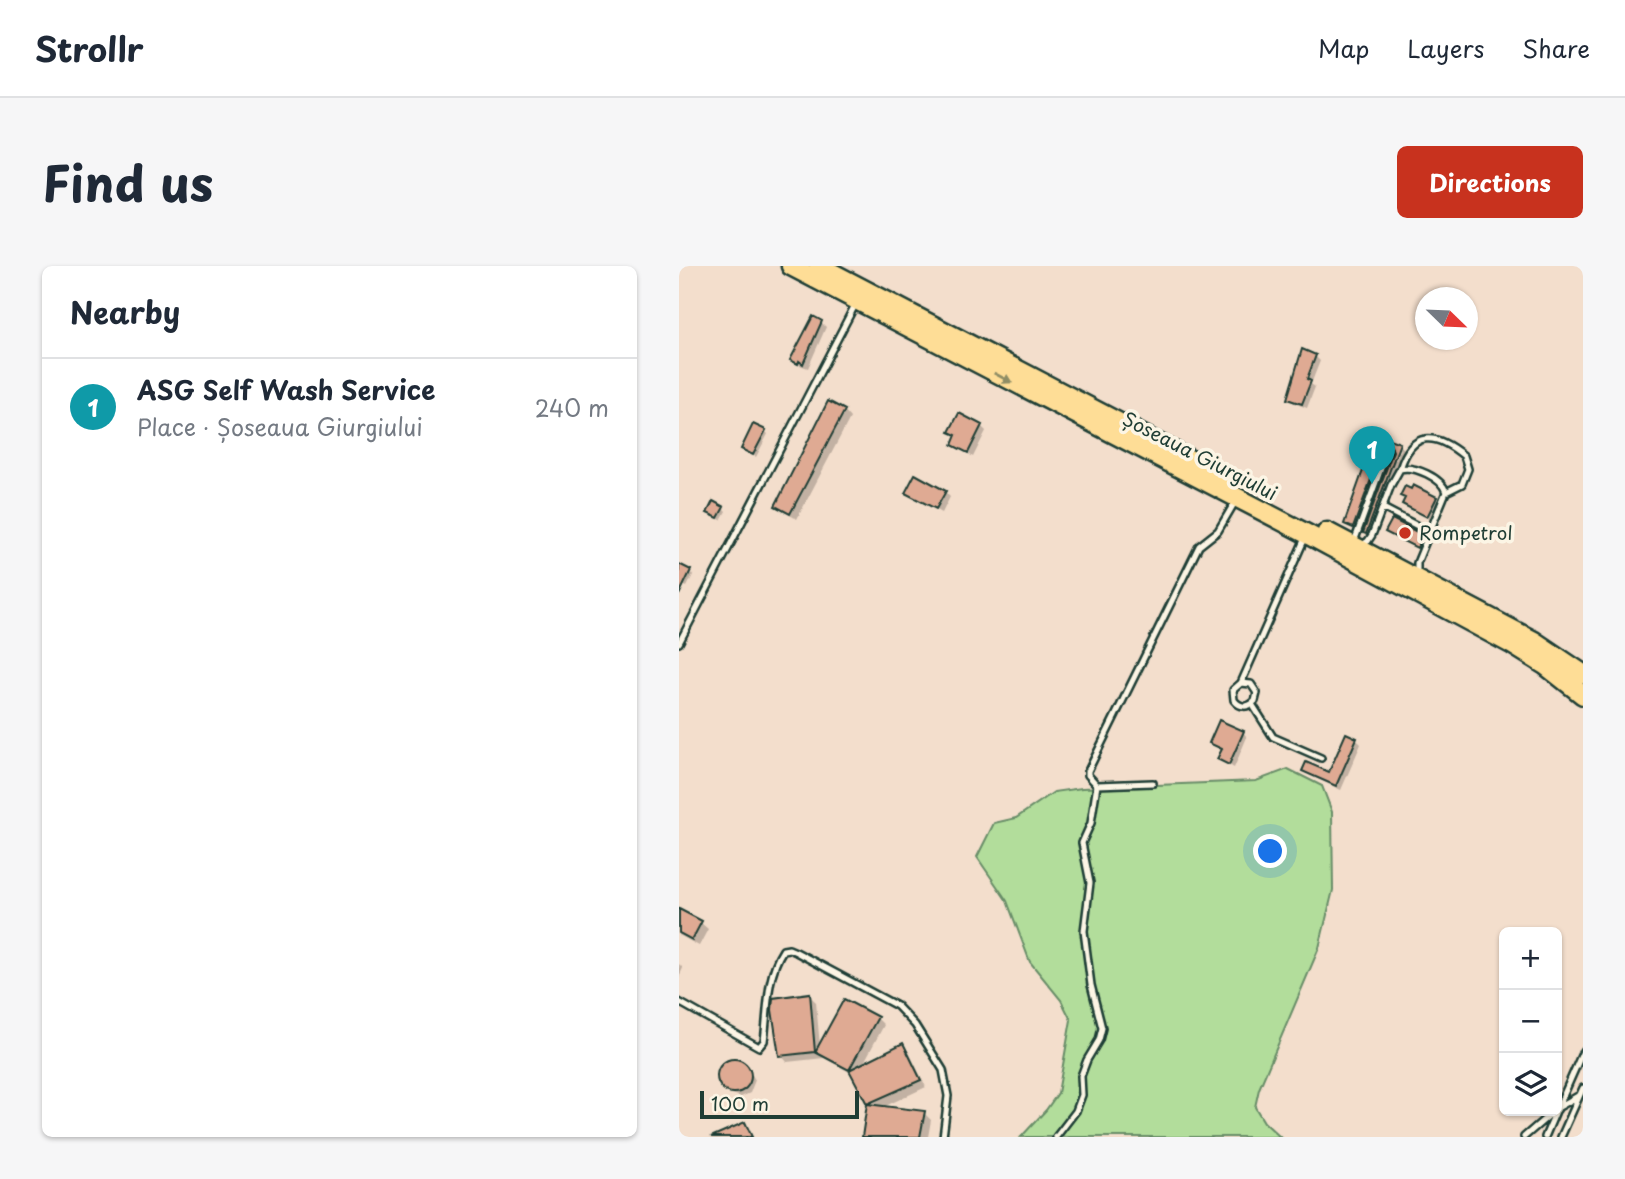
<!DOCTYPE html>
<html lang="en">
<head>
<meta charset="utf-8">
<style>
	:root { --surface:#fff; --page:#f6f6f7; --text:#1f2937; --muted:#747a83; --line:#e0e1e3; --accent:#c8321e }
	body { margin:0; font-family:"Playpen Sans",sans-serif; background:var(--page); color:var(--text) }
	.controls { position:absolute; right:21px; bottom:21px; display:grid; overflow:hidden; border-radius:10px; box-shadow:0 2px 5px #0004 }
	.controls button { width:63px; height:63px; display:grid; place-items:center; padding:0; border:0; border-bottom:2px solid var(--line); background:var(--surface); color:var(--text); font:35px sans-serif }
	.compass { position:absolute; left:736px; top:21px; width:63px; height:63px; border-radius:50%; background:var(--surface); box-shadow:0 2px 5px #0004; rotate:113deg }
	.scale { position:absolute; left:21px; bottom:18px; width:159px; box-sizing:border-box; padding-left:7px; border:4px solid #1f3d34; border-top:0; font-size:19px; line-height:24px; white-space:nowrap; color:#1f3d34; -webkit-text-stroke:5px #fcf5e5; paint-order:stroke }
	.you { position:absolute; left:592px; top:586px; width:24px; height:24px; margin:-18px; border:5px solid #fff; border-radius:50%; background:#1a73e8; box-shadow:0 0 0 10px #1a73e833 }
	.badge { display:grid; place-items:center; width:46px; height:46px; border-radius:50%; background:var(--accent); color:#fff; font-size:23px; font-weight:700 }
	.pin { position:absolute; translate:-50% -58px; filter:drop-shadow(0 2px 4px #0008) }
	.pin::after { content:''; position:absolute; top:37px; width:24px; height:21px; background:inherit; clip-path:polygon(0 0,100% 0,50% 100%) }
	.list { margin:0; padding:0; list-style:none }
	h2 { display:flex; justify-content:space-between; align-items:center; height:91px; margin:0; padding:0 28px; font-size:30px }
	h2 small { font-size:23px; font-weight:400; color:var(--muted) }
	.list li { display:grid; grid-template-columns:46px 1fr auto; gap:21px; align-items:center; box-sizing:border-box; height:98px; padding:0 28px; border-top:2px solid var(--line) }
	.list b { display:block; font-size:26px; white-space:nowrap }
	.list p { margin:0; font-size:23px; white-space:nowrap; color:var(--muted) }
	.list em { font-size:23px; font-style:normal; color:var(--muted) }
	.icon { flex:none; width:38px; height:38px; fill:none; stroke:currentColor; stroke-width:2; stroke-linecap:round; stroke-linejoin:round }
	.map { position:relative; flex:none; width:904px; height:871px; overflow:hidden; border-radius:10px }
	header { display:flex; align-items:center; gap:42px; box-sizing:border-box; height:98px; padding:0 35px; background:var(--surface); border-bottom:2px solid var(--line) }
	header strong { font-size:33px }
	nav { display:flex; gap:38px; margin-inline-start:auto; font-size:24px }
	.intro { display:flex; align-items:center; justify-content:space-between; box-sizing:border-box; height:168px; padding:0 42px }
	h1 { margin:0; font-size:49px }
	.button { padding:18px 32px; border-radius:10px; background:var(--accent); color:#fff; font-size:24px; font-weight:700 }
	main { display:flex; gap:42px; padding:0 42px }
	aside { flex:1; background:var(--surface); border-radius:10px; box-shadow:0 2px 5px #0004 }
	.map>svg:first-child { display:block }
	.green { fill:#b2dd9b; stroke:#688d68; stroke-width:2 }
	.shadow { fill:#0003 }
	.building { fill:#dfaa93; stroke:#1f3d34; stroke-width:2 }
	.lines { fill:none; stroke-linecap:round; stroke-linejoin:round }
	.service-casing { stroke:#1f3d34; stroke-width:10 }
	.trunk-casing { stroke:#1f3d34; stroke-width:23 }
	.service { stroke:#fcf5e5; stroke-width:5 }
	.trunk { stroke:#fedd96; stroke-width:18 }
	.oneway { fill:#8e8d65 }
	.poi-dot { fill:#c8321e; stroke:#fcf5e5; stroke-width:2.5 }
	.labels { text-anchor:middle; stroke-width:7; stroke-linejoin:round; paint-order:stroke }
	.street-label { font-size:19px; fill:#1f3d34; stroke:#fcf5e5 }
	.poi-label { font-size:19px; fill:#1f3d34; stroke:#fcf5e5; text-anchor:start }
</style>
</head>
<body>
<header>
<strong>Strollr</strong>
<nav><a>Map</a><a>Layers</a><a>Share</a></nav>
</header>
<div class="intro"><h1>Find us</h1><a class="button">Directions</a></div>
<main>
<aside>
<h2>Nearby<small></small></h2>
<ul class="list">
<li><span class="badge" style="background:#0f9aa8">1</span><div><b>ASG Self Wash Service</b><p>Place · Șoseaua Giurgiului</p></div><em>240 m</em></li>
</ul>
</aside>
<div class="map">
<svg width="904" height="871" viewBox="0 0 904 871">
	<rect width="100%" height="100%" fill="#f3decc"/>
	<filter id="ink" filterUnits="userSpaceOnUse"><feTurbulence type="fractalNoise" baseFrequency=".0143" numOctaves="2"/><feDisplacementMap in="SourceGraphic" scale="14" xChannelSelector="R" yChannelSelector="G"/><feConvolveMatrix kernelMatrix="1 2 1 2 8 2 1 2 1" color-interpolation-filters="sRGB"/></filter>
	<g filter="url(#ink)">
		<path class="green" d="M 609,503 L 643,520 L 653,546 L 654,624 L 640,682 L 580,823 L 576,841 L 585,856 L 601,871 L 342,871 L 367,844 L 379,827 L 392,754 L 382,734 L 351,696 L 328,635 L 298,591 L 315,557 L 337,552 L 375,526 L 403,522 L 577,515 Z"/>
		<path class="shadow" d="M 142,56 L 147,61 L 129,102 L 118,98 L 113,94 Z
			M 636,90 L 641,95 L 632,118 L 636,121 L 628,142 L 615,137 L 610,132 Z
			M 165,145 L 171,152 L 118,253 L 105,246 L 98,239 Z
			M 302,160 L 307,165 L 294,191 L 275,178 L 277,170 L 272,165 Z
			M 86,165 L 89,168 L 77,191 L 64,183 Z
			M 698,170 L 721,179 L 719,179 L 714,193 L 717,194 L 722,180 L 727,185 L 694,273 L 686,266 L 717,181 L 710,188 L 682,264 L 672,259 L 672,262 L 667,258 Z
			M 266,226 L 271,231 L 263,247 L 228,227 Z
			M 723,230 L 757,233 L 761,238 L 753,254 L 730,242 L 725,237 L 727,234 Z
			M 44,242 L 47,245 L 42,254 L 33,249 Z
			M 2,301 L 14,309 L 8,321 L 0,317 Z
			M 564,466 L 568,471 L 555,502 L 540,493 L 544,485 L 532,477 Z
			M 677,473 L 682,478 L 662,524 L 630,509 L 625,505 L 651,508 Z
			M 0,645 L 22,657 L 29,663 L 20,680 L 0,669 Z
			M 0,698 L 4,702 L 0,711 Z
			M 130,729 L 137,736 L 141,781 L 198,752 L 205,759 L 183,800 L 224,779 L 230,786 L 247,821 L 202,842 L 245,847 L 252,854 L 249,871 L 185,871 L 190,838 L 174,808 L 145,792 L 108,796 L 102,789 Z
			M 52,795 L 66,799 L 71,805 L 76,814 L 71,827 L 62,831 L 53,828 L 41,815 L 44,801 Z"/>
		<path class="building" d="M 134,50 L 143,55 L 124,98 L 120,95 L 119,98 L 111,94 Z
			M 623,83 L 637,89 L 628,113 L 632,115 L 623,138 L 608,133 Z
			M 149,135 L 166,144 L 111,248 L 96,240 Z
			M 280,147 L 303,159 L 289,187 L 273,179 L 277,169 L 270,166 Z
			M 74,158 L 87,164 L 74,189 L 62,183 Z
			M 697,168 L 721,177 L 687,268 L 684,267 L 714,185 L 711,178 L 707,178 L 704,181 L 674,262 L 665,258 Z
			M 236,208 L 267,225 L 257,243 L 226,227 Z
			M 734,219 L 758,231 L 748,251 L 723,238 L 726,232 L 721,230 L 726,220 L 732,223 Z
			M 34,235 L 45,241 L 39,252 L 28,247 Z
			M 713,253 L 744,269 L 738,282 L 706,266 Z
			M 0,298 L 12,304 L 0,329 Z
			M 540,454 L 565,465 L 550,499 L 538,493 L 543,483 L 530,477 Z
			M 667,467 L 678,472 L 657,520 L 623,505 L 627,496 L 650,506 Z
			M 0,643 L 23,655 L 13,674 L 0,667 Z
			M 131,727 L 136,786 L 100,790 L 93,744 L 94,732 Z
			M 165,733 L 199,751 L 170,804 L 136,786 Z
			M 224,777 L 242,814 L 188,838 L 170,804 Z
			M38 810a17 17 0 1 1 34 0a17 17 0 1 1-34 0Z
			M 188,838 L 246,845 L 241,871 L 183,871 Z
			M 66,856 L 73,871 L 32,871 Z"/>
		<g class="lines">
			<g class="service-casing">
				<path id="service" d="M 721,203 C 733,164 756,166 785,190 L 789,203 L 783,218 L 767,226
					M 704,242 L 750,266
					M 675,276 L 709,183
					M 683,279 L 689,275 L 693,269 L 712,219 L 721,203 C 735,199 763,212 767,226 L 738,297 L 738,310
					M 0,377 L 176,39
					M 562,417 L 572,418 L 578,427 L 576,435 C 569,442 561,442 555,434 L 554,424 L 562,417 L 626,272
					M 573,438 L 594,471 L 642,492
					M 418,519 L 474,517
					M 0,736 L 80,781 L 85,775 C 89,745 87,710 104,684 L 110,683 L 117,686 L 218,740 L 236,759 L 264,804 L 269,830 L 264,871
					M 880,841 L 899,830
					M 878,844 L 904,785
					M 377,871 L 397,845 L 403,829 L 402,810 L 408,794 L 420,774 L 423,762 L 412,719 L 405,665 L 411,617 L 403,577 L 412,557 L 418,519 L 409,509 L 409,505 L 520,280 L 539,265 L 556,236
					M 845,871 L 875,845
					M 866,871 L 877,845
					M 882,871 L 904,822"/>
			</g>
			<g class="trunk-casing">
				<path id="trunk" d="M 112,0 L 628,268 L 834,379 L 866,399 L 904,429
					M 140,0 L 546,212
					M 648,266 L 855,375 L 904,408"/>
			</g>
			<use href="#service" class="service"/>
			<use href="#trunk" class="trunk"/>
		</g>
		<defs><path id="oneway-solid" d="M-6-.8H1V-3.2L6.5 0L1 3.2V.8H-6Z" transform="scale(1.75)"/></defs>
		<use class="oneway" href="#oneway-solid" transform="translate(324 112) rotate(28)"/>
	</g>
	<circle class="poi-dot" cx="726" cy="267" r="7"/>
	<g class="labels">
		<g class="street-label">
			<text transform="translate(521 190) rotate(27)" y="7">Șoseaua Giurgiului</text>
		</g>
		<g class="poi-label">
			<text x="740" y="274">Rompetrol</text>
		</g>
	</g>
</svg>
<div class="controls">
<button>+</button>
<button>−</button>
<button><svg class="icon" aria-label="layers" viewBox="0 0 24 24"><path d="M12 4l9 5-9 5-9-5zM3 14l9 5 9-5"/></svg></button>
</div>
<svg class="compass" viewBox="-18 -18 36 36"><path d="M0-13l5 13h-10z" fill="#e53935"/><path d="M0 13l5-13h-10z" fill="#747a83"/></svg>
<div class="scale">100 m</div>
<div class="you"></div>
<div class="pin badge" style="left:693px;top:218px;background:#0f9aa8">1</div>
</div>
</main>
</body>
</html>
